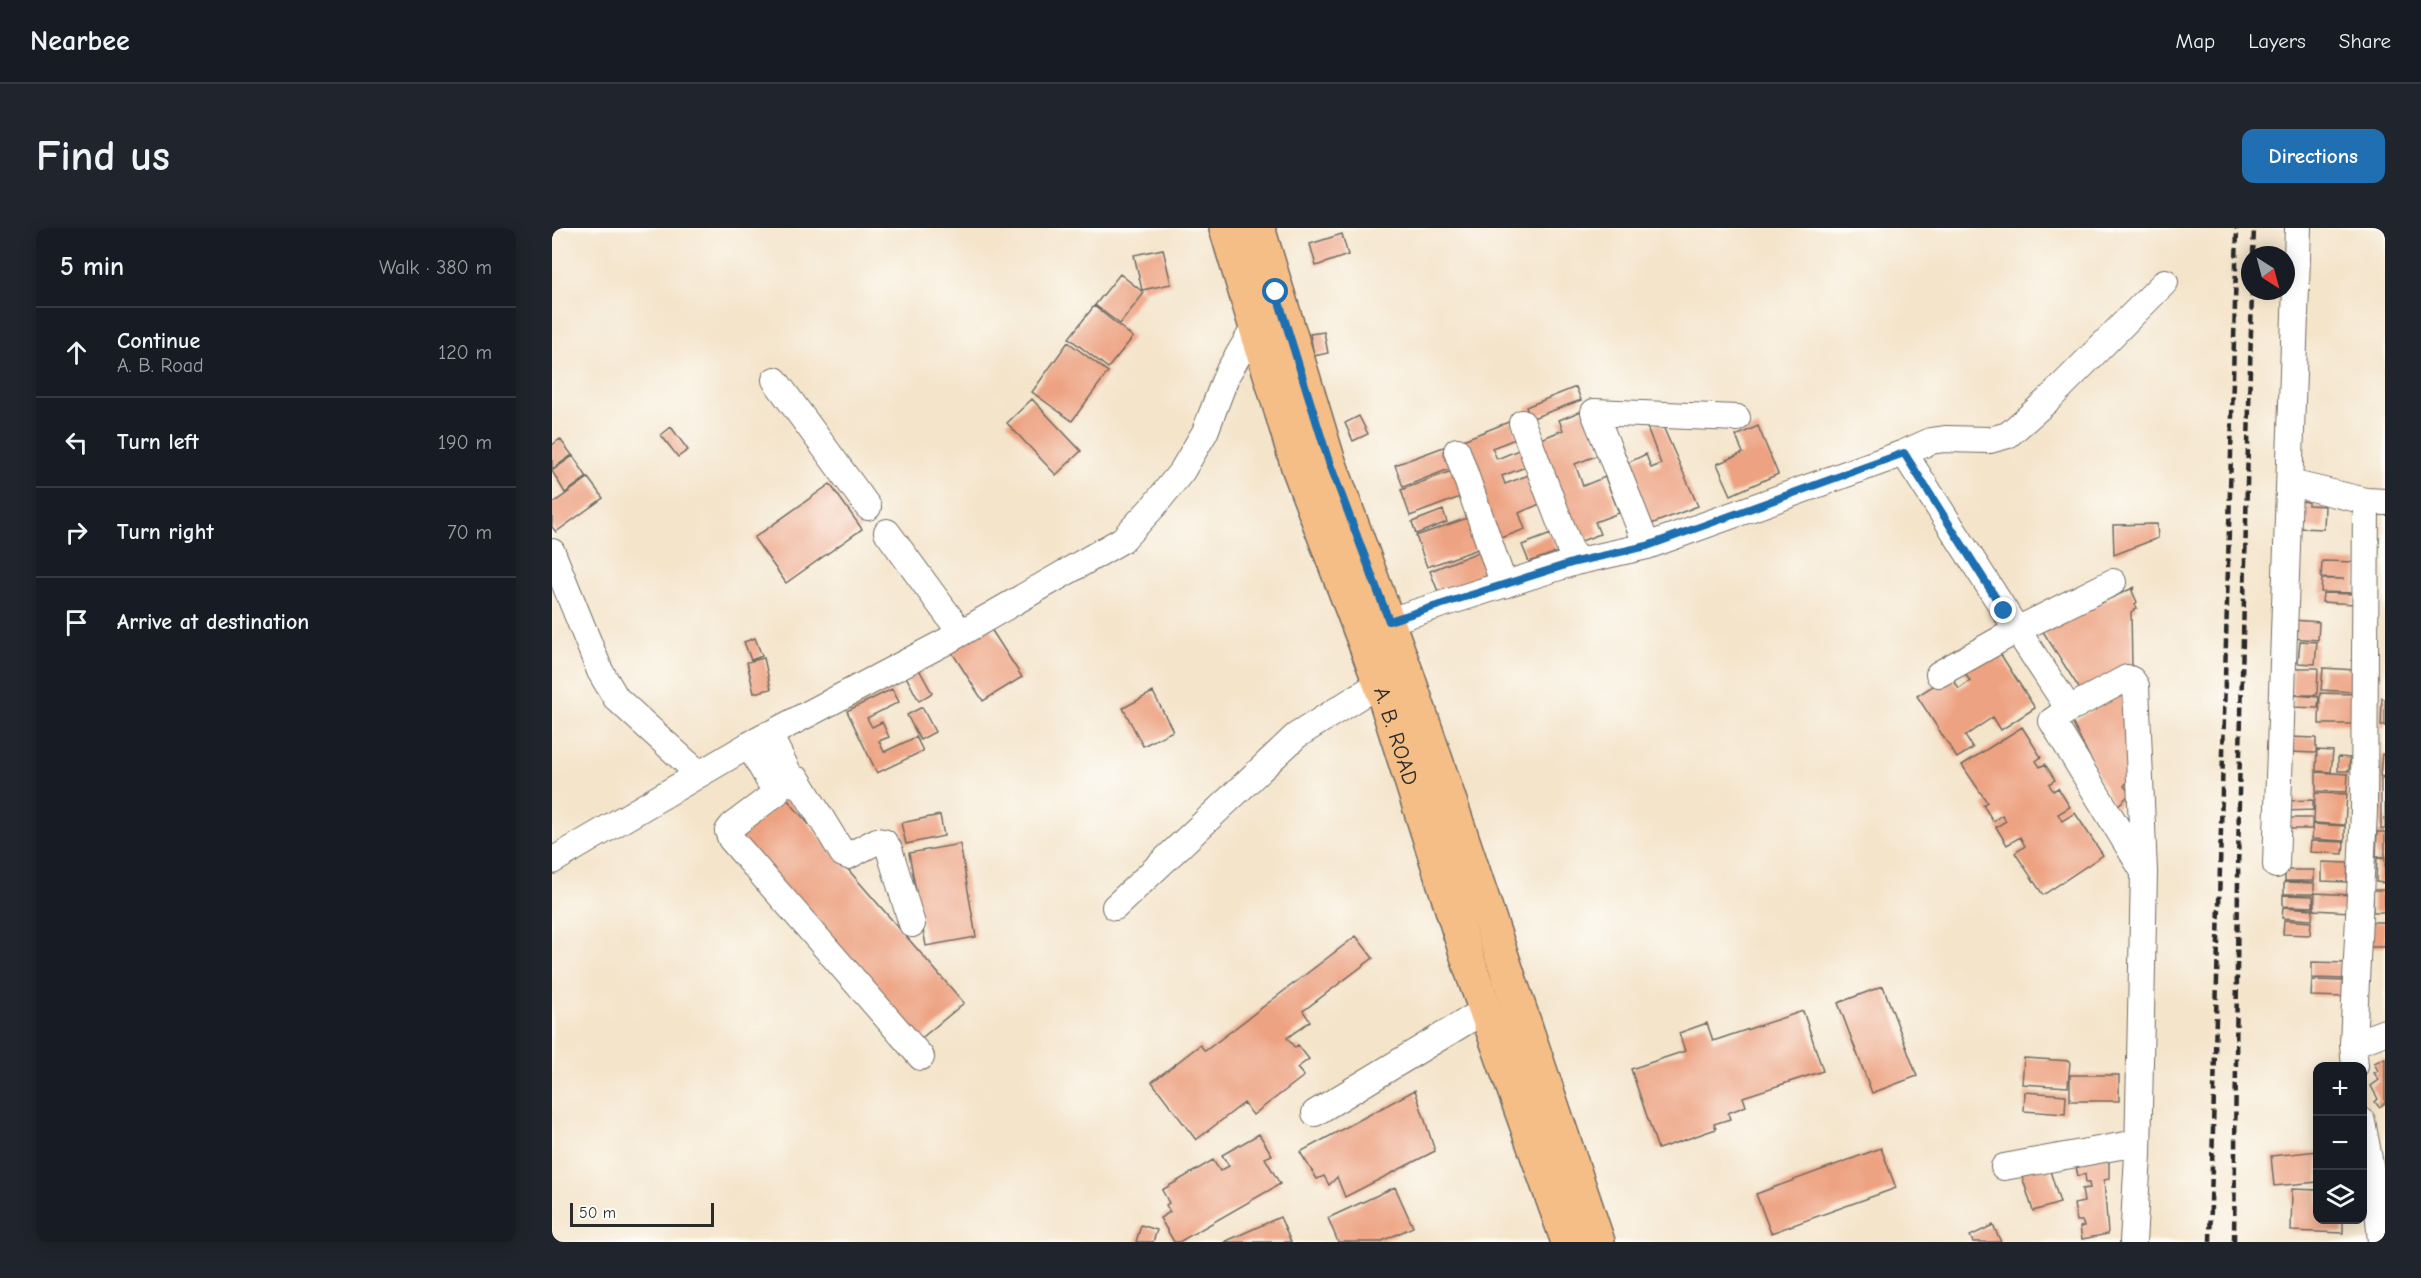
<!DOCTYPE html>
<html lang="en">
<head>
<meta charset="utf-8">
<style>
	:root { --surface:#171b24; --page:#20242c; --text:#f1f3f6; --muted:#9ea1a6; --line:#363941; --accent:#1f6fb2 }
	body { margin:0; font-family:"Comic Neue",sans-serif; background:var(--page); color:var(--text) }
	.controls { position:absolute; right:18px; bottom:18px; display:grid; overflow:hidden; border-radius:12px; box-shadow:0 3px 15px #0003 }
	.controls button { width:54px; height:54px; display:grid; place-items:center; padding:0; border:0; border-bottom:2px solid var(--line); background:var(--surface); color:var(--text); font:30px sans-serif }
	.compass { position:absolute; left:1689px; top:18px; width:54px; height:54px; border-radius:50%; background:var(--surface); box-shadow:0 3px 15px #0003; rotate:144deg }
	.scale { position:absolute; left:18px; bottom:15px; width:144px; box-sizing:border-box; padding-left:6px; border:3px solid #2b2b2b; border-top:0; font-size:16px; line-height:21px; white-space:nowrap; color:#2b2b2b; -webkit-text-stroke:4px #fdfcf7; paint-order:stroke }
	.stop { position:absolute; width:18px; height:18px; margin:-14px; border:4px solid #1f6fb2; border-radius:50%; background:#fff }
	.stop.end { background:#1f6fb2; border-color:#fff; box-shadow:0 2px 6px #0008 }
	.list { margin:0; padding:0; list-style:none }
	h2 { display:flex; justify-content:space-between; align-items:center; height:78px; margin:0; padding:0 24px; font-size:26px }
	h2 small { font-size:20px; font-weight:400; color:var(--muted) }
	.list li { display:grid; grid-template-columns:39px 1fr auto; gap:18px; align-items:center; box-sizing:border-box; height:90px; padding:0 24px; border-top:2px solid var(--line) }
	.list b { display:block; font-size:22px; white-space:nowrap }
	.list p { margin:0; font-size:20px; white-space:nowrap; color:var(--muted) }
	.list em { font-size:20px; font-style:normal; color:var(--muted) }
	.icon { flex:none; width:33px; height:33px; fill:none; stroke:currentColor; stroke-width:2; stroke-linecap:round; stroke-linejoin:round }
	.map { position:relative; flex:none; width:1833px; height:1014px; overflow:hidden; border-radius:12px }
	header { display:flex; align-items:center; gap:36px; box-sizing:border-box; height:84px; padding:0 30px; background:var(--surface); border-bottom:2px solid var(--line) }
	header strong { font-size:28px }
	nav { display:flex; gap:33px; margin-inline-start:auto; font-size:21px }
	.intro { display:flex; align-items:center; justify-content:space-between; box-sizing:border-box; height:144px; padding:0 36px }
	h1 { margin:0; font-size:42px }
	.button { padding:15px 27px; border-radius:12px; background:var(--accent); color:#fff; font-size:21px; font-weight:700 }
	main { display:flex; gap:36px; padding:0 36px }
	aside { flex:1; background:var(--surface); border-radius:12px; box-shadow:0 3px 15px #0003 }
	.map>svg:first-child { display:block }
	.building { fill:#eda281 }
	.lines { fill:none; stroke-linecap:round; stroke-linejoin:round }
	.minor-casing { stroke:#716c63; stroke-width:28 }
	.major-casing { stroke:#716c63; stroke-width:36 }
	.minor { stroke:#fff; stroke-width:26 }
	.major { stroke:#f6be87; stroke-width:33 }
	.rail { stroke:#2b2b2b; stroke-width:4.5; stroke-dasharray:9 4.5; stroke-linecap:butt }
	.route { stroke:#1f6fb2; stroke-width:8 }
	.labels { text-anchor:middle; stroke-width:6; stroke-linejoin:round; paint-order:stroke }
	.street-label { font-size:22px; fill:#2b2b2b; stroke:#fdfcf7 }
</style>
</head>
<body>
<header>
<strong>Nearbee</strong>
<nav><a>Map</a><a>Layers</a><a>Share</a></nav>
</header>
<div class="intro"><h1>Find us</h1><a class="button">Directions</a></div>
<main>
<aside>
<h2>5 min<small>Walk · 380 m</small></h2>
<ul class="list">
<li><svg class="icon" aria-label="ahead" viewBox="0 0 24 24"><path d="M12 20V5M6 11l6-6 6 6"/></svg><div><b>Continue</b><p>A. B. Road</p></div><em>120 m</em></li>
<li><svg class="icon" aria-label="left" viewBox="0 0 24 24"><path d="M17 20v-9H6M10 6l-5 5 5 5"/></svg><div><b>Turn left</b></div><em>190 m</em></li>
<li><svg class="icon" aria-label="right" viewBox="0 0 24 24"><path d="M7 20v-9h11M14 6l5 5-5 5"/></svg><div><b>Turn right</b></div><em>70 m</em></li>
<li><svg class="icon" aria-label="arrive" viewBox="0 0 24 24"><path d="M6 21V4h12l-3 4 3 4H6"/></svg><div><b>Arrive at destination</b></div></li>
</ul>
</aside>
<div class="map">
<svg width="1833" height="1014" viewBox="0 0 1833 1014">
	<rect width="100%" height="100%" fill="#fdfcf7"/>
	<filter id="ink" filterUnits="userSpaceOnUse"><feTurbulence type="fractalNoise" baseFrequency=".0167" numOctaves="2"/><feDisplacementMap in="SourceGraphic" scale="12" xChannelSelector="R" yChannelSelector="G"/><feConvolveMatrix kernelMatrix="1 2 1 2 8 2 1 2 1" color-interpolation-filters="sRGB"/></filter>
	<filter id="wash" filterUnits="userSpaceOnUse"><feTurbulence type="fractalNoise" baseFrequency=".008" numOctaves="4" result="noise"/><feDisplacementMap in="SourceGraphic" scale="24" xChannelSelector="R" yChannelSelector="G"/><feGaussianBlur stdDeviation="1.35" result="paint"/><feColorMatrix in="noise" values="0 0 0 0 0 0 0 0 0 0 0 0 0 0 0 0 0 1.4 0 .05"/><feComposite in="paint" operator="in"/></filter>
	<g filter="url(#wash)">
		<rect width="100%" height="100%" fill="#f4e4ca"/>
		<g id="blocks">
			<path class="building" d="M 790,6 L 796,27 L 764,38 L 758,16 Z
				M 611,21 L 619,56 L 590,62 L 582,27 Z
				M 568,46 L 592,65 L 568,96 L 543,77 Z
				M 542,78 L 581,109 L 556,140 L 517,110 Z
				M 772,104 L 776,125 L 762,128 L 758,106 Z
				M 516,114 L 556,144 L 520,193 L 480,164 Z
				M 1024,159 L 1029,172 L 978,191 L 974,179 Z
				M 480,171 L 529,223 L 504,247 L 455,195 Z
				M 1032,182 L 1049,226 L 1023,236 L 1031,258 L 1053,249 L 1067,285 L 1043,294 L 1048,306 L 1024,315 L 984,213 L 1011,202 L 1007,192 Z
				M 807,188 L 816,206 L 801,213 L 793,195 Z
				M 959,193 L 966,210 L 940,220 L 945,231 L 969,221 L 976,238 L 950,248 L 953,256 L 979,246 L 990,275 L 967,285 L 973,301 L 944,312 L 906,214 Z
				M 1109,194 L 1146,278 L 1094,298 L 1067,239 L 1094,226 L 1099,240 L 1109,236 L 1095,199 Z
				M 1206,198 L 1226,246 L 1179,267 L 1165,236 L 1191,225 L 1184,208 Z
				M 119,199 L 136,222 L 126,229 L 109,207 Z
				M 8,211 L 20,227 L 0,241 L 0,217 Z
				M 897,217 L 905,238 L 851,259 L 843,237 Z
				M 21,228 L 35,249 L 13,265 L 0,243 Z
				M 907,240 L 916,266 L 858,288 L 849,262 Z
				M 36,250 L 51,270 L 4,304 L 0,299 L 0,276 Z
				M 278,256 L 310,301 L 234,355 L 202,310 Z
				M 1747,273 L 1756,274 L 1756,277 L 1773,278 L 1772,301 L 1746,300 Z
				M 891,282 L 895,294 L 864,306 L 860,294 Z
				M 921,288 L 932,319 L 875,339 L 864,308 Z
				M 1605,296 L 1606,310 L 1562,327 L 1561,297 Z
				M 999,306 L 1005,324 L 977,334 L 970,317 Z
				M 934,321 L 943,345 L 887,366 L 878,343 Z
				M 1770,333 L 1805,334 L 1803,365 L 1769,364 L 1770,351 L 1792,351 L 1769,350 Z
				M 1583,359 L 1580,363 L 1585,374 L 1583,376 L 1585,380 L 1579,384 L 1580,439 L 1532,468 L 1490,402 Z
				M 1771,365 L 1802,366 L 1802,376 L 1770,374 Z
				M 1741,392 L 1767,394 L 1766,412 L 1740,410 Z
				M 437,398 L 470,449 L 431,473 L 399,423 Z
				M 203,410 L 210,428 L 199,432 L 192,414 Z
				M 1748,413 L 1765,414 L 1763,436 L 1746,435 Z
				M 1442,416 L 1483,480 L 1449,502 L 1441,489 L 1413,508 L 1421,520 L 1405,530 L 1365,468 L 1398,447 L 1407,461 L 1418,453 L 1408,438 Z
				M 212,430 L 219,461 L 202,465 L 195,434 Z
				M 363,434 L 380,465 L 367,473 L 350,441 Z
				M 1740,440 L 1766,440 L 1765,467 L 1740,467 Z
				M 1771,440 L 1803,442 L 1802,464 L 1769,462 Z
				M 340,461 L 347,474 L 315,490 L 320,499 L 330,494 L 337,509 L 327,513 L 332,524 L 364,509 L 371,523 L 325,545 L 295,483 Z
				M 1570,463 L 1578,475 L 1577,552 L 1572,558 L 1577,564 L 1575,569 L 1563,580 L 1520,494 Z
				M 601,464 L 621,503 L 591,518 L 571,480 Z
				M 1768,465 L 1802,466 L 1801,496 L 1767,496 Z
				M 1742,467 L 1767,469 L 1766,480 L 1741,479 Z
				M 1830,470 L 1833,471 L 1833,498 L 1829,498 Z
				M 370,479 L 383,504 L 368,512 L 355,487 Z
				M 1470,499 L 1489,529 L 1484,533 L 1488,539 L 1493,536 L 1503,552 L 1497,556 L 1501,563 L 1506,560 L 1518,579 L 1506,586 L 1510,593 L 1523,585 L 1551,627 L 1491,667 L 1463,625 L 1473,618 L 1468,609 L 1455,617 L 1444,599 L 1454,593 L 1450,587 L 1441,593 L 1431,577 L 1435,574 L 1410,537 Z
				M 1737,509 L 1764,510 L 1764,525 L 1736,524 Z
				M 1765,522 L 1781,523 L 1779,544 L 1764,543 Z
				M 1830,526 L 1833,526 L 1833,549 L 1828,548 Z
				M 1786,529 L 1798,530 L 1797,543 L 1786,543 Z
				M 1764,544 L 1796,546 L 1795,564 L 1764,563 Z
				M 1829,550 L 1833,550 L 1833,601 L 1829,601 Z
				M 1763,565 L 1795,566 L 1793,597 L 1762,595 Z
				M 234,570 L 412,775 L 366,813 L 186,610 Z
				M 1761,572 L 1761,582 L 1732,583 L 1732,573 Z
				M 388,587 L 392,608 L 354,616 L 349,595 Z
				M 1731,590 L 1760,590 L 1760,601 L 1731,601 Z
				M 1761,596 L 1793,598 L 1793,613 L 1760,611 Z
				M 1825,604 L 1833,604 L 1833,629 L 1824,629 Z
				M 1759,613 L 1792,614 L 1791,626 L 1758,624 Z
				M 408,616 L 424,709 L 374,718 L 357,625 Z
				M 1825,630 L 1833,631 L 1833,655 L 1824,654 Z
				M 1770,634 L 1796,635 L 1795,654 L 1770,653 Z
				M 1733,642 L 1762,642 L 1762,653 L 1733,653 Z
				M 1732,654 L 1762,655 L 1762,666 L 1732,666 Z
				M 1821,662 L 1833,662 L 1833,684 L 1821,684 Z
				M 1763,665 L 1799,667 L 1799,684 L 1762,682 Z
				M 1731,667 L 1761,668 L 1761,679 L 1731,678 Z
				M 1731,679 L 1761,681 L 1760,692 L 1730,690 Z
				M 1732,692 L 1759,694 L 1758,707 L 1731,706 Z
				M 1815,694 L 1833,694 L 1833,719 L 1815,719 Z
				M 804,708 L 821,730 L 751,783 L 758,793 L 735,810 L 743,820 L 746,817 L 757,831 L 745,840 L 752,848 L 701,887 L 692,875 L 644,912 L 600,854 L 648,817 L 653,823 Z
				M 1760,734 L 1795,735 L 1795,751 L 1760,750 Z
				M 1760,752 L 1794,753 L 1793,769 L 1759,768 Z
				M 1331,758 L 1365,848 L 1320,865 L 1286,775 Z
				M 1251,783 L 1271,843 L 1191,869 L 1194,878 L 1176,885 L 1178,891 L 1162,896 L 1164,901 L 1106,921 L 1079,841 L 1133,823 L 1127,805 L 1155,795 L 1161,813 Z
				M 1472,830 L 1518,833 L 1516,859 L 1470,856 Z
				M 1833,830 L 1833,875 L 1827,879 L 1823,874 L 1826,871 L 1819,858 L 1827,852 L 1822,845 L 1826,843 L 1822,835 Z
				M 1518,847 L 1567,847 L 1567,873 L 1518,873 Z
				M 863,862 L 883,923 L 793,969 L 785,949 L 777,957 L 772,948 L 765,951 L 748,924 Z
				M 1473,864 L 1514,867 L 1513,886 L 1472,883 Z
				M 707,906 L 720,927 L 713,930 L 728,956 L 627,1014 L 622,1014 L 608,990 L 618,984 L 614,977 L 617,975 L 610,962 L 661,932 L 668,943 L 677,938 L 670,927 Z
				M 1329,920 L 1344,960 L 1219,1005 L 1204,966 Z
				M 1766,923 L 1766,954 L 1722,958 L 1719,928 Z
				M 1557,926 L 1557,951 L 1552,952 L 1556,1006 L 1530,1011 L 1528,999 L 1532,998 L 1530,993 L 1525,993 L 1522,976 L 1532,974 L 1530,961 L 1538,960 L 1537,955 L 1534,955 L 1533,946 L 1526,948 L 1523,933 Z
				M 1495,933 L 1508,975 L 1481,983 L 1468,942 Z
				M 843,959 L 861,999 L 828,1014 L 786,1014 L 776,990 Z
				M 1740,961 L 1766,962 L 1766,992 L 1791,992 L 1791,1005 L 1739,1003 Z
				M 728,989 L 739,1014 L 672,1014 Z
				M 589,997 L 605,1002 L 601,1014 L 584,1014 Z
				M 1441,997 L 1449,1014 L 1421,1014 L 1418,1008 Z"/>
		</g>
	</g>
	<g filter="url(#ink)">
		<use href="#blocks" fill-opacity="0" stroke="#716c63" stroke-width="1.5"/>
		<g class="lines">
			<g class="minor-casing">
				<path id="minor" d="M 223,152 L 316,279
					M 970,195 L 1023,334
					M 905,223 L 952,357
					M 1352,225 L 1379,213 L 1393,211 L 1438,212 L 1456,207 L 1496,172 L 1613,54
					M 1738,255 L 1814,273 L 1833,274
					M 335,304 L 409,405
					M 1095,318 L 1042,184 L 1185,190
					M 0,324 L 48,443 L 64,470 L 146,545
					M 837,393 L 1023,334 L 1095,318 L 1352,225 L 1465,402 L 1561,354
					M 1387,446 L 1465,402 L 1517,481
					M 217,506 L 242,556 L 246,552 L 291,626 L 296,628 L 325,613 L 332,614 L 337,621 L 360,696
					M 197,517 L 224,565 L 180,598 L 176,603 L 179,611 L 369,829
					M 0,633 L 197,517 L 393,414 L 570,312 L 601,279 L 630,243 L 653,204 L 675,146 L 703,99
					M 1724,637 L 1746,0
					M 563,679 L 744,508 L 828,455
					M 1801,816 L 1833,804
					M 1803,838 L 1801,816 L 1812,582 L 1814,273
					M 763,885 L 933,782
					M 1810,893 L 1826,980
					M 1452,939 L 1585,915
					M 1581,1014 L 1586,927 L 1592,644 L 1500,493 L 1517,481 L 1575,450 L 1580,452 L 1584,458 L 1592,644
					M 1829,1014 L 1826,980 L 1833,977"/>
			</g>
			<g class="major-casing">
				<g id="major">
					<path id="s1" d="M 674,0 L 746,239 L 828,455 L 920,744 L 1016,1014"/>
					<path d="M 706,0 L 776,231 L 856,449 L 1046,1014"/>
				</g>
			</g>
			<use href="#minor" class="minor"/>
			<use href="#major" class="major"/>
			<path class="rail" d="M 1701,27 L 1702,0
				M 1658,1014 L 1685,0
				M 1682,1014 L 1687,564 L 1700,63"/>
		</g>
	</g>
	<g class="lines" filter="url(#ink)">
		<path class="route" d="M 724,64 L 776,231 L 837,393 L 1023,334 L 1095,318 L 1352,225 L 1452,383"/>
	</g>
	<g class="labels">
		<g class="street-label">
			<text dy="8" stroke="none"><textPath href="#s1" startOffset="536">A. B. ROAD</textPath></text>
		</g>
	</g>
</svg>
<div class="controls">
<button>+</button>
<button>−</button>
<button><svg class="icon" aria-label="layers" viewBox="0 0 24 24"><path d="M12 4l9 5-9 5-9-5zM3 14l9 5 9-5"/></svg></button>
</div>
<svg class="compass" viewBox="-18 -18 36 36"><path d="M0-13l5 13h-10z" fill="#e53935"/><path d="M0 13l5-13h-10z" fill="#9ea1a6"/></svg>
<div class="scale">50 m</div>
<div class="stop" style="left:724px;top:64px"></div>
<div class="stop end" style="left:1452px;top:383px"></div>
</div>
</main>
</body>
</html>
